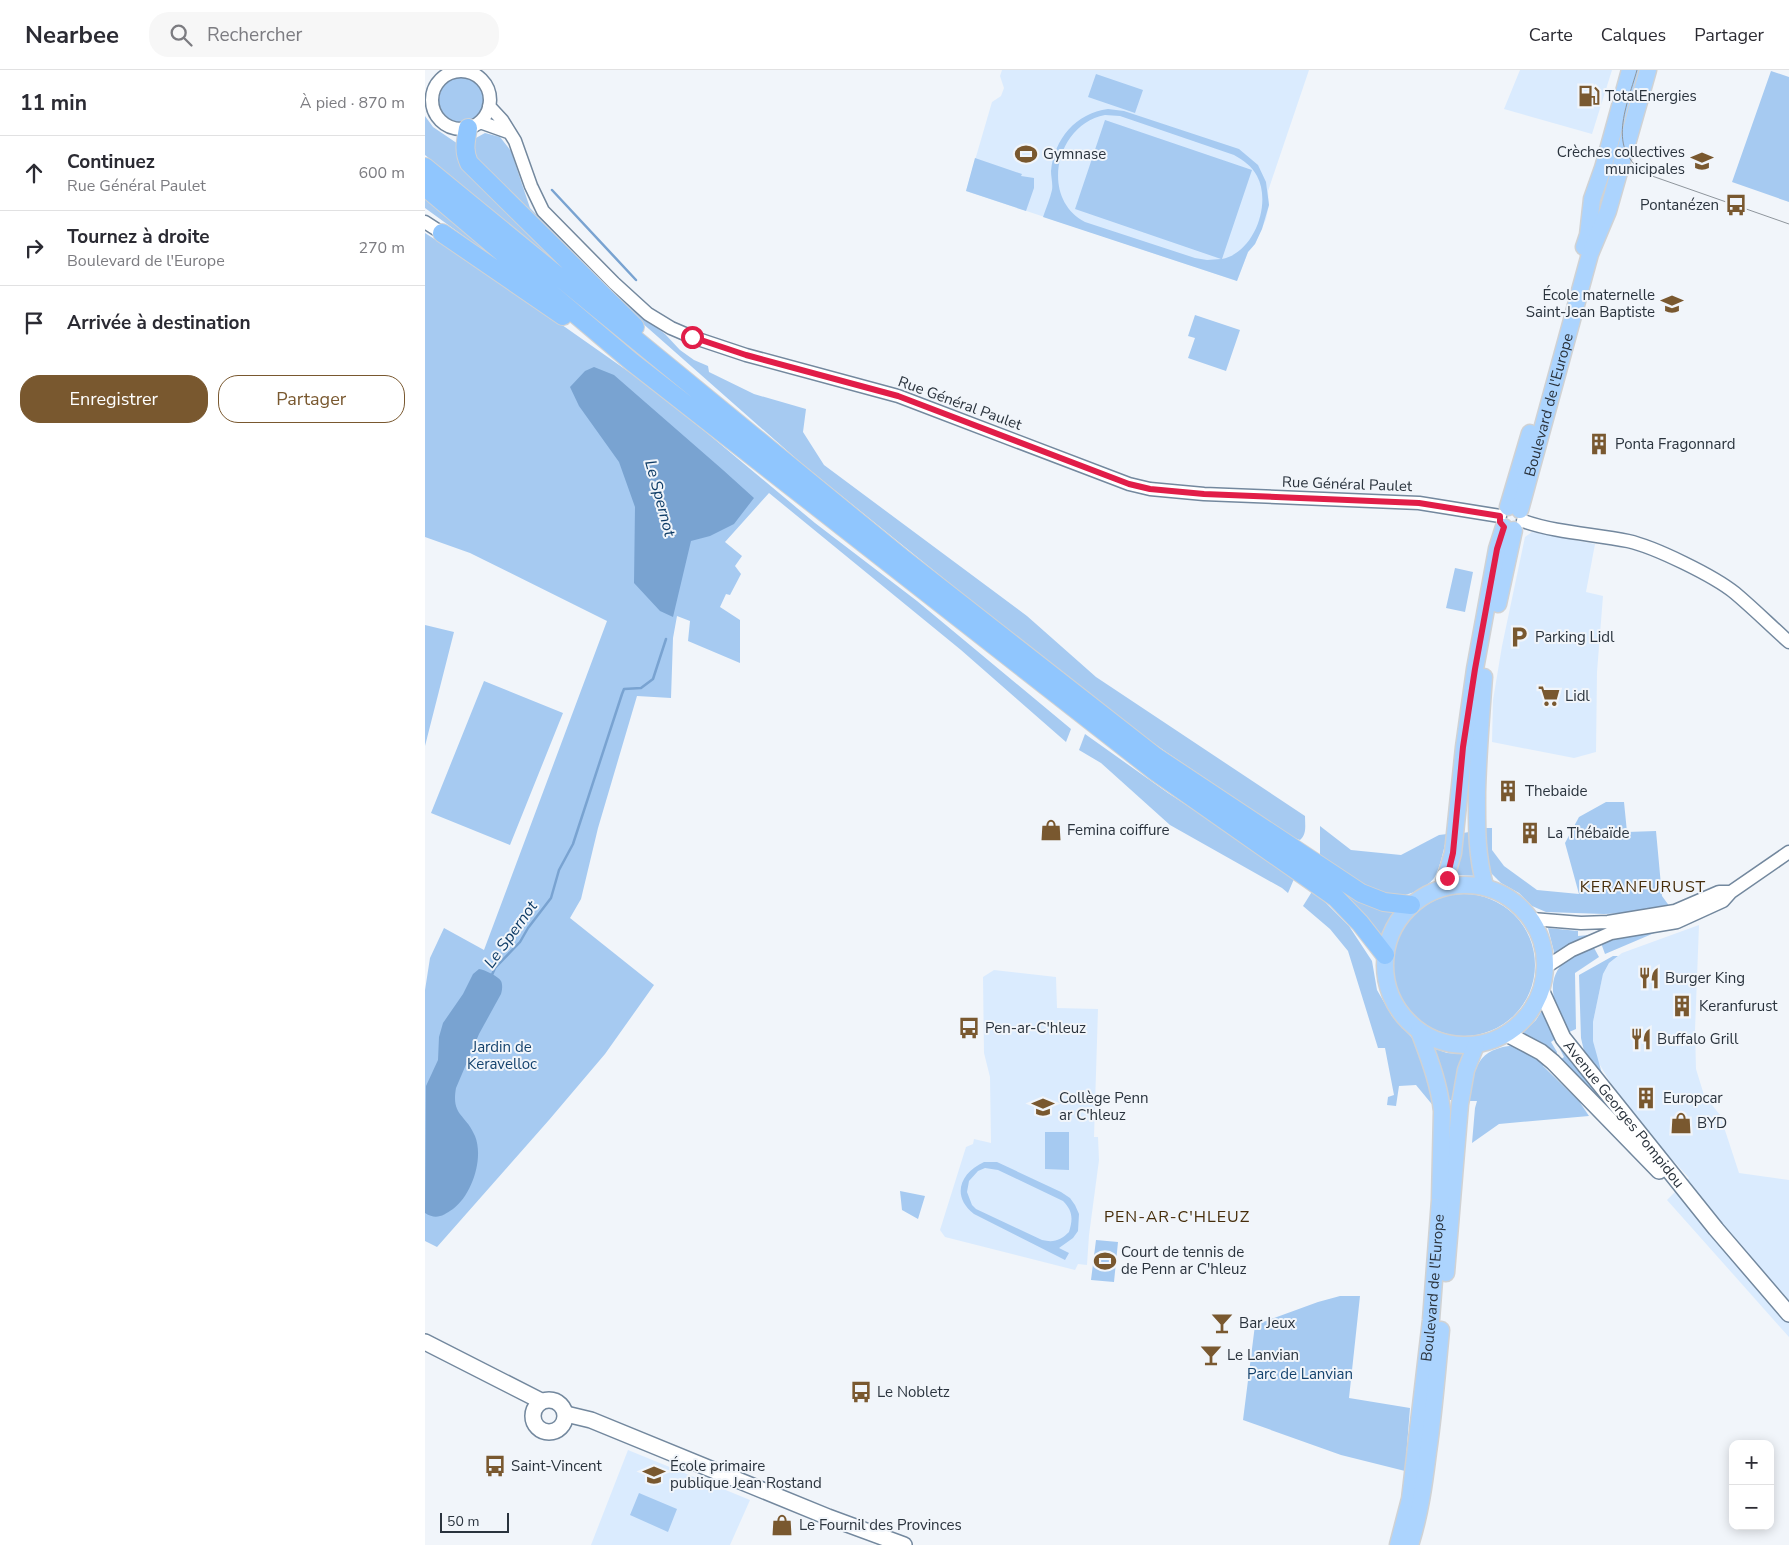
<!DOCTYPE html>
<html lang="fr">
<head>
<meta charset="utf-8">
<style>
	:root { --surface:#fff; --page:#f7f7f7; --text:#2b2b33; --muted:#7c7c81; --line:#e1e1e2; --accent:#79582f }
	body { margin:0; font-family:"Nunito Sans",sans-serif; background:var(--page); color:var(--text) }
	.controls { position:absolute; right:15px; bottom:15px; display:grid; overflow:hidden; border-radius:10px; box-shadow:0 2px 12px #0003 }
	.controls button { width:45px; height:45px; display:grid; place-items:center; padding:0; border:0; border-bottom:1px solid var(--line); background:var(--surface); color:var(--text); font:25px sans-serif }
	.scale { position:absolute; left:15px; bottom:12px; width:69px; box-sizing:border-box; padding-left:5px; border:2px solid #2a333d; border-top:0; font-size:14px; line-height:18px; white-space:nowrap; color:#2a333d; -webkit-text-stroke:4px #f1f5fa; paint-order:stroke }
	.stop { position:absolute; width:15px; height:15px; margin:-11px; border:4px solid #e11d48; border-radius:50%; background:#fff }
	.stop.end { background:#e11d48; border-color:#fff; box-shadow:0 1px 5px #0008 }
	.list { margin:0; padding:0; list-style:none }
	h2 { display:flex; justify-content:space-between; align-items:center; height:65px; margin:0; padding:0 20px; font-size:21px }
	h2 small { font-size:16px; font-weight:400; color:var(--muted) }
	.list li { display:grid; grid-template-columns:32px 1fr auto; gap:15px; align-items:center; box-sizing:border-box; height:75px; padding:0 20px; border-top:1px solid var(--line) }
	.list b { display:block; font-size:19px; white-space:nowrap }
	.list p { margin:0; font-size:16px; white-space:nowrap; color:var(--muted) }
	.list em { font-size:16px; font-style:normal; color:var(--muted) }
	.actions { display:flex; gap:10px; padding:15px 20px }
	.actions a { flex:1; padding:11px 0; border:1px solid var(--accent); border-radius:20px; text-align:center; font-size:18px; color:var(--accent) }
	.actions .main { background:var(--accent); color:#fff }
	.icon { flex:none; width:28px; height:28px; fill:none; stroke:currentColor; stroke-width:2; stroke-linecap:round; stroke-linejoin:round }
	.map { position:relative; flex:none; width:1364px; height:1475px; overflow:hidden }
	header { display:flex; align-items:center; gap:30px; box-sizing:border-box; height:70px; padding:0 25px; background:var(--surface); border-bottom:1px solid var(--line) }
	header strong { font-size:24px }
	nav { display:flex; gap:28px; margin-inline-start:auto; font-size:18px }
	.search { width:350px; height:45px; background:var(--page); display:flex; align-items:center; gap:12px; box-sizing:border-box; padding:0 18px; border-radius:20px; color:var(--muted); font-size:19px }
	main { display:flex }
	aside { flex:1; background:var(--surface) }
	.map>svg:first-child { display:block }
	.built { fill:#daebfe }
	.green { fill:#a6caf1; fill-rule:evenodd }
	.water { fill:#79a3d1 }
	.lines { fill:none; stroke-linecap:round; stroke-linejoin:round }
	.stream { stroke:#79a3d1; stroke-width:2.5 }
	.tertiary-casing { stroke:#73889e; stroke-width:15 }
	.secondary-casing { stroke:#73889e; stroke-width:18 }
	.primary-casing { stroke:#d0d2d4; stroke-width:19 }
	.trunk-casing { stroke:#d0d2d4; stroke-width:20 }
	.tertiary { stroke:#fff; stroke-width:12 }
	.secondary { stroke:#fff; stroke-width:15 }
	.primary { stroke:#acd4fe; stroke-width:16 }
	.trunk { stroke:#90c6fe; stroke-width:18 }
	.tram { stroke:#8e959c; stroke-width:1 }
	.route { stroke:#e11d48; stroke-width:6 }
	.labels { text-anchor:middle; stroke-width:4; stroke-linejoin:round; paint-order:stroke }
	.poi-label { font-size:15px; fill:#2a333d; stroke:#f1f5fa; text-anchor:start }
	.street-label { font-size:15px; fill:#2a333d; stroke:#f1f5fa }
	.park-label { font-size:15px; fill:#14426d; stroke:#f1f5fa }
	.water-label { font-size:16px; font-style:italic; fill:#0d3b66; stroke:#f1f5fa }
	.neighbourhood-label { font-size:16px; letter-spacing:1px; fill:#462d0a; stroke:#f1f5fa }
</style>
</head>
<body>
<header>
<strong>Nearbee</strong>
<div class="search"><svg class="icon" aria-label="search" viewBox="0 0 24 24"><circle cx="10" cy="10" r="6"/><path d="M15 15l6 6"/></svg>Rechercher</div>
<nav><a>Carte</a><a>Calques</a><a>Partager</a></nav>
</header>
<main>
<aside>
<h2>11 min<small>À pied · 870 m</small></h2>
<ul class="list">
<li><svg class="icon" aria-label="ahead" viewBox="0 0 24 24"><path d="M12 20V5M6 11l6-6 6 6"/></svg><div><b>Continuez</b><p>Rue Général Paulet</p></div><em>600 m</em></li>
<li><svg class="icon" aria-label="right" viewBox="0 0 24 24"><path d="M7 20v-9h11M14 6l5 5-5 5"/></svg><div><b>Tournez à droite</b><p>Boulevard de l'Europe</p></div><em>270 m</em></li>
<li><svg class="icon" aria-label="arrive" viewBox="0 0 24 24"><path d="M6 21V4h12l-3 4 3 4H6"/></svg><div><b>Arrivée à destination</b></div></li>
</ul>
<div class="actions"><a class="main">Enregistrer</a><a>Partager</a></div>
</aside>
<div class="map">
<svg width="1364" height="1475" viewBox="0 0 1364 1475">
	<rect width="100%" height="100%" fill="#f1f5fa"/>
	<path class="built" d="M 577,0 L 884,0 L 843,121 L 844,135 L 841,149 L 830,174 L 823,182 L 812,211 L 541,121 L 567,32 L 576,26 L 579,18 L 575,6 Z
		M 1095,0 L 1187,0 L 1167,64 L 1079,39 Z
		M 1107,462 L 1170,474 L 1161,522 L 1178,526 L 1172,602 L 1171,682 L 1149,688 L 1067,672 L 1068,630 L 1077,576 L 1100,467 Z
		M 1274,855 L 1270,960 L 1271,999 L 1279,1025 L 1295,1045 L 1314,1103 L 1364,1110 L 1364,1267 L 1242,1130 L 1264,1108 L 1233,1074 L 1188,1017 L 1172,990 L 1168,971 L 1168,952 L 1178,904 L 1184,893 L 1197,883 Z
		M 569,900 L 631,907 L 632,938 L 673,939 L 669,1067 L 673,1067 L 674,1090 L 664,1165 L 662,1195 L 653,1194 L 650,1200 L 520,1167 L 515,1160 L 541,1077 L 548,1074 L 549,1069 L 566,1073 L 565,1007 L 559,983 L 558,907 Z
		M 203,1380 L 325,1430 L 305,1475 L 166,1475 Z"/>
	<path class="green" d="M 1346,1 L 1364,7 L 1364,132 L 1307,112 Z
		M 671,4 L 718,20 L 710,43 L 663,27 Z
		M14 30a23 23 0 1 1 46 0a23 23 0 1 1-46 0Z
		M 683,39 L 699,41 L 814,79 L 833,95 L 841,112 L 844,135 L 837,159 L 830,174 L 823,182 L 812,211 L 618,147 C 621,138 625,129 627,120 C 628,114 626,107 626,101 C 629,69 651,43 683,39 ZM 680,45 L 695,46 L 809,85 C 818,90 827,96 832,106 C 847,134 829,183 797,189 L 827,100 L 680,50 L 650,139 L 796,189 L 782,190 L 770,188 L 660,152 C 614,128 631,54 680,45 Z
		M 0,46 L 8,57 L 36,76 L 163,220 L 0,85 Z
		M 60,63 L 75,67 L 86,81 L 105,138 L 193,227 L 240,264 L 255,280 L 269,290 L 283,296 L 284,302 L 329,324 L 381,339 L 378,362 L 399,395 L 602,546 L 671,607 L 880,746 C 880,755 882,764 875,770 L 869,768 L 741,682 L 675,635 L 376,393 L 190,229 L 45,85 L 49,69 Z
		M 550,88 L 597,104 L 596,106 L 609,108 L 609,118 L 601,141 L 541,121 Z
		M 0,127 L 73,186 L 70,189 L 0,138 Z
		M 0,163 L 14,172 L 16,170 L 214,309 L 282,363 L 390,453 L 492,531 L 646,659 L 641,672 L 536,580 L 344,423 L 300,472 L 317,486 L 310,496 L 316,504 L 305,525 L 301,524 L 295,537 L 315,550 L 315,593 L 263,571 L 265,551 L 252,546 L 248,568 L 246,628 L 212,626 L 173,758 L 156,829 L 145,848 L 229,915 L 180,984 L 124,1050 L 12,1177 L 0,1171 L 0,920 L 5,888 L 19,858 L 59,880 L 182,551 L 45,483 L 0,467 Z
		M 770,245 L 815,260 L 801,301 L 763,288 L 770,268 L 763,266 Z
		M 1030,498 L 1048,502 L 1040,542 L 1021,538 Z
		M 0,555 L 29,562 L 0,676 Z
		M 59,611 L 138,643 L 85,775 L 6,743 Z
		M 660,664 L 743,723 L 817,771 L 869,809 L 863,823 L 857,818 L 745,755 L 676,693 L 654,680 Z
		M 1181,732 L 1199,732 L 1202,762 L 1231,761 L 1237,826 L 1245,837 L 1224,842 L 1179,844 L 1121,842 L 1107,836 L 1094,823 L 1076,813 L 1066,803 L 1059,784 L 1058,758 L 1067,758 L 1067,780 L 1079,796 L 1112,820 L 1154,824 L 1140,773 L 1154,747 Z
		M 895,756 L 926,780 L 976,785 L 1014,765 L 1022,764 C 1020,775 1015,799 1009,808 C 999,822 967,832 952,825 C 932,816 914,801 895,790 Z
		M 1044,762 L 1054,806 L 1030,805 L 1038,763 Z
		M 910,814 L 970,839 L 954,870 L 908,817 Z
		M 888,820 L 924,856 L 947,891 L 952,920 L 967,946 L 989,970 L 1003,999 L 1010,1038 L 991,1015 L 974,1016 L 971,1036 L 962,1035 L 963,1027 L 969,1025 L 960,978 L 953,978 L 923,881 L 905,859 L 878,836 Z
		M968 895a71 71 0 1 1 142 0a71 71 0 1 1-142 0Z
		M 1123,858 L 1153,861 L 1153,866 L 1164,865 L 1140,878 L 1130,886 Z
		M 1234,861 L 1180,884 L 1176,873 L 1201,865 Z
		M 1168,876 L 1174,887 L 1150,903 L 1151,959 L 1142,963 C 1132,939 1117,913 1140,891 C 1147,884 1160,880 1168,876 Z
		M 1188,886 L 1193,886 L 1184,893 L 1178,904 L 1168,952 L 1168,971 L 1177,1004 L 1159,981 L 1156,968 L 1154,905 Z
		M 1119,937 L 1132,968 L 1126,972 L 1132,982 L 1131,986 L 1096,964 L 1111,950 Z
		M 1135,973 L 1259,1121 L 1135,990 L 1139,987 L 1133,975 Z
		M 1091,975 L 1120,991 L 1118,996 L 1154,1031 L 1164,1046 L 1074,1054 L 1047,1073 L 1050,1038 L 1052,1031 L 1044,1031 C 1050,996 1051,979 1091,975 Z
		M 1005,977 L 1022,983 L 1038,984 L 1029,1030 L 1025,1030 L 1022,1035 Z
		M 620,1062 L 644,1062 L 644,1100 L 620,1099 Z
		M 559,1092 L 572,1092 L 636,1122 L 645,1128 L 650,1135 L 654,1144 L 653,1161 L 648,1168 L 634,1178 L 644,1183 L 640,1190 L 549,1144 C 526,1126 535,1103 559,1092 ZM 560,1098 L 573,1100 L 638,1131 C 648,1141 648,1149 644,1162 C 636,1170 629,1173 617,1170 L 551,1139 L 547,1135 L 542,1122 L 544,1111 L 553,1101 Z
		M 475,1121 L 500,1126 L 493,1149 L 477,1140 Z
		M 671,1170 L 693,1172 L 689,1212 L 666,1210 Z
		M 915,1226 L 935,1226 L 924,1328 L 985,1338 L 980,1401 L 916,1385 L 818,1350 L 830,1255 L 893,1232 Z
		M 214,1423 L 252,1439 L 243,1462 L 205,1445 Z"/>
	<path class="water" d="M 169,297 L 189,305 L 298,400 L 329,428 L 309,454 L 285,466 L 266,471 L 248,547 L 235,541 L 209,513 L 210,437 L 194,392 L 154,336 L 145,317 L 160,301 Z
		M 54,899 C 60,900 73,906 76,911 C 78,915 77,921 76,924 L 54,964 L 31,1018 C 26,1046 41,1044 50,1066 C 59,1088 47,1125 28,1139 C 18,1146 11,1150 0,1143 L 1,1016 L 13,990 L 14,967 L 18,953 L 38,924 L 48,904 Z"/>
	<g class="lines">
		<path class="stream" d="M 127,120 L 211,210
			M 66,907 L 70,898 L 95,872 L 103,858 L 126,828 L 134,800 L 148,774 L 197,624 L 199,619 L 216,618 L 228,609 L 241,569"/>
		<g class="tertiary-casing">
			<path id="tertiary" d="M7 30a29 29 0 1 1 58 0a29 29 0 1 1-58 0Z
				M 64,36 L 77,50 L 90,71 L 106,116 L 118,141 L 189,213 L 223,244 L 246,258 L 267,267 L 321,285 L 473,326 L 704,414 L 725,419 L 779,424 L 994,433 L 1075,446
				M 55,52 L 83,62
				M 0,152 L 17,163
				M 1098,451 C 1132,463 1169,464 1203,471 C 1230,477 1289,506 1310,523 C 1329,539 1346,556 1364,572
				M 1107,849 L 1156,853 L 1183,852 L 1250,841 L 1294,822 L 1306,822
				M 1121,897 L 1147,880 L 1186,863 L 1252,852 L 1298,831 L 1306,822 L 1364,782"/>
		</g>
		<g class="secondary-casing">
			<g id="secondary">
				<path id="s1" d="M 1117,922 L 1138,968 L 1291,1159 L 1364,1244"/>
				<path d="M 1082,964 L 1116,982 L 1128,992 L 1234,1101"/>
				<path d="M 0,1272 L 116,1331"/>
				<circle cx="124" cy="1346" r="16"/>
				<path d="M 141,1344 L 166,1350 L 403,1447 L 479,1475"/>
			</g>
		</g>
		<g class="primary-casing">
			<g id="primary">
				<path d="M 1159,177 L 1163,165 L 1167,129 L 1178,98 L 1205,0"/>
				<path d="M 1083,437 L 1105,363"/>
				<path id="s2" d="M 1095,440 L 1165,184 L 1183,141 L 1223,0"/>
				<path d="M 1073,534 L 1089,460"/>
				<path d="M 1059,607 C 1056,646 1053,684 1052,722 C 1052,757 1051,782 1060,816"/>
				<circle cx="1040" cy="895" r="80"/>
				<path d="M 1018,817 L 1028,783 L 1039,677 L 1050,599 L 1072,479 L 1079,457"/>
				<path d="M 1021,1203 L 1035,1034 L 1041,1000 L 1051,975"/>
				<path id="s3" d="M 973,1475 L 985,1429 L 1006,1250 L 1015,1130 L 1017,1041 C 1014,1013 1004,988 994,961"/>
				<path d="M 985,1475 C 995,1444 999,1414 1003,1382 C 1009,1341 1012,1301 1016,1260"/>
			</g>
		</g>
		<g class="trunk-casing">
			<path id="trunk" d="M 43,58 C 41,71 38,80 44,93 L 210,257
				M 0,97 L 477,488 L 731,687 L 936,823 L 959,832 L 986,835
				M 0,117 L 207,292 L 731,702 L 911,828 L 935,853 L 960,885
				M 17,163 L 138,246"/>
		</g>
		<use href="#tertiary" class="tertiary"/>
		<use href="#secondary" class="secondary"/>
		<use href="#primary" class="primary"/>
		<use href="#trunk" class="trunk"/>
		<path class="tram" d="M 1212,0 C 1201,39 1179,84 1227,106 L 1364,154"/>
	</g>
	<g class="lines">
		<path class="route" d="M 267,267 L 321,285 L 473,326 L 704,414 L 725,419 L 779,424 L 994,433 L 1075,446 L 1075,452 L 1079,457 L 1072,479 L 1050,599 L 1038,677 L 1028,783 L 1022,808"/>
	</g>
	<defs>
		<g id="fuel-bare" transform="scale(1.725)"><path d="M-5.5-6h7V0h2V4h1.3V-2.5L3-4.5l.8-.8L6-3V5H2.5V1h-1V6h-7ZM-4.2-4.7v3.2H.2V-4.7Z" fill="#79582f" stroke="#f1f5fa" stroke-width="2.5" paint-order="stroke"/></g>
		<g id="stadium-bare" transform="scale(1.725)"><path d="M0-5a6.5 5 0 1 0 0 10a6.5 5 0 1 0 0-10ZM-3.5-1.8h7v3.6h-7Z" fill="#79582f" stroke="#f1f5fa" stroke-width="2.5" paint-order="stroke"/></g>
		<g id="school-bare" transform="scale(1.725)"><path d="M0-5L7-2L0 1L-7-2ZM-4 1L0 2.5L4 1V4Q0 6-4 4Z" fill="#79582f" stroke="#f1f5fa" stroke-width="2.5" paint-order="stroke"/></g>
		<g id="bus-bare" transform="scale(1.725)"><path d="M-5-6H5V4H4V6H2V4H-2V6H-4V4H-5ZM-3.5-4V0h7V-4ZM-3.5 1.2v1.5H-2V1.2ZM2 1.2v1.5H3.5V1.2Z" fill="#79582f" stroke="#f1f5fa" stroke-width="2.5" paint-order="stroke"/></g>
		<g id="building-bare" transform="scale(1.725)"><path d="M-4-6H4V6H1V3H-1V6H-4ZM-2.5-4.3h1.7v1.8h-1.7ZM.8-4.3h1.7v1.8H.8ZM-2.5-1h1.7V.8h-1.7ZM.8-1h1.7V.8H.8Z" fill="#79582f" stroke="#f1f5fa" stroke-width="2.5" paint-order="stroke"/></g>
		<g id="parking-bare" transform="scale(1.725)"><path d="M-3.5-5.5H1a3.5 3.5 0 0 1 0 7H-1V5.5H-3.5ZM-1-3.4V-.6H.8a1.4 1.4 0 0 0 0-2.8Z" fill="#79582f" stroke="#f1f5fa" stroke-width="2.5" paint-order="stroke"/></g>
		<g id="supermarket-bare" transform="scale(1.725)"><path d="M-6-5.5h2.5l.6 2H6L4.5 2H-2.5L-4.4-4H-6ZM-1.5 3.2a1.3 1.3 0 1 0 .1 0ZM3 3.2a1.3 1.3 0 1 0 .1 0Z" fill="#79582f" stroke="#f1f5fa" stroke-width="2.5" paint-order="stroke"/></g>
		<g id="shop-bare" transform="scale(1.725)"><path d="M-5-2.5h2.3a2.7 3.5 0 0 1 5.4 0H5L5.5 6h-11ZM-1.5-2.5h3a1.5 2.3 0 0 0-3 0Z" fill="#79582f" stroke="#f1f5fa" stroke-width="2.5" paint-order="stroke"/></g>
		<g id="restaurant-bare" transform="scale(1.725)"><path d="M-5-6h1v4h1v-4h1v4h1v-4h1v5L-1.5 .5V6h-2V.5L-5-1ZM5-6V6H3V1.5H1.5Q1.5-4 5-6Z" fill="#79582f" stroke="#f1f5fa" stroke-width="2.5" paint-order="stroke"/></g>
		<g id="bar-bare" transform="scale(1.725)"><path d="M-6-5H6L.8 .8V4.5H3.5V6h-7V4.5H-.8V.8Z" fill="#79582f" stroke="#f1f5fa" stroke-width="2.5" paint-order="stroke"/></g>
	</defs>
	<g fill-rule="evenodd">
		<use href="#fuel-bare" x="1164" y="26"/>
		<use href="#stadium-bare" x="601" y="84"/>
		<use href="#school-bare" x="1277" y="91"/>
		<use href="#bus-bare" x="1311" y="135"/>
		<use href="#school-bare" x="1247" y="234"/>
		<use href="#building-bare" x="1174" y="374"/>
		<use href="#parking-bare" x="1094" y="567"/>
		<use href="#supermarket-bare" x="1124" y="626"/>
		<use href="#building-bare" x="1083" y="721"/>
		<use href="#shop-bare" x="626" y="760"/>
		<use href="#building-bare" x="1105" y="763"/>
		<use href="#restaurant-bare" x="1224" y="908"/>
		<use href="#building-bare" x="1257" y="936"/>
		<use href="#bus-bare" x="544" y="958"/>
		<use href="#restaurant-bare" x="1216" y="969"/>
		<use href="#building-bare" x="1221" y="1028"/>
		<use href="#school-bare" x="618" y="1037"/>
		<use href="#shop-bare" x="1256" y="1053"/>
		<use href="#stadium-bare" x="680" y="1191"/>
		<use href="#bar-bare" x="797" y="1253"/>
		<use href="#bar-bare" x="786" y="1285"/>
		<use href="#bus-bare" x="436" y="1322"/>
		<use href="#bus-bare" x="70" y="1396"/>
		<use href="#school-bare" x="229" y="1405"/>
		<use href="#shop-bare" x="357" y="1455"/>
	</g>
	<g class="labels">
		<g class="poi-label">
			<text x="1180" y="31">TotalEnergies</text>
			<text x="1260" y="87" text-anchor="end">Crèches collectives<tspan x="1260" dy="17">municipales</tspan></text>
			<text x="618" y="89">Gymnase</text>
			<text x="1294" y="140" text-anchor="end">Pontanézen</text>
			<text x="1230" y="230" text-anchor="end">École maternelle<tspan x="1230" dy="17">Saint-Jean Baptiste</tspan></text>
			<text x="1190" y="379">Ponta Fragonnard</text>
			<text x="1110" y="572">Parking Lidl</text>
			<text x="1140" y="631">Lidl</text>
			<text x="1100" y="726">Thebaide</text>
			<text x="642" y="765">Femina coiffure</text>
			<text x="1122" y="768">La Thébaïde</text>
			<text x="1240" y="913">Burger King</text>
			<text x="1274" y="941">Keranfurust</text>
			<text x="560" y="963">Pen-ar-C'hleuz</text>
			<text x="1232" y="974">Buffalo Grill</text>
			<text x="634" y="1033">Collège Penn<tspan x="634" dy="17">ar C'hleuz</tspan></text>
			<text x="1238" y="1033">Europcar</text>
			<text x="1272" y="1058">BYD</text>
			<text x="696" y="1187">Court de tennis de<tspan x="696" dy="17">de Penn ar C'hleuz</tspan></text>
			<text x="814" y="1258">Bar Jeux</text>
			<text x="802" y="1290">Le Lanvian</text>
			<text x="452" y="1327">Le Nobletz</text>
			<text x="86" y="1401">Saint-Vincent</text>
			<text x="245" y="1401">École primaire<tspan x="245" dy="17">publique Jean Rostand</tspan></text>
			<text x="374" y="1460">Le Fournil des Provinces</text>
		</g>
		<g class="street-label">
			<text transform="translate(535 333) rotate(20)" y="5">Rue Général Paulet</text>
			<text dy="5" stroke="none"><textPath href="#s2" startOffset="109">Boulevard de l'Europe</textPath></text>
			<text transform="translate(922 414) rotate(2)" y="5">Rue Général Paulet</text>
			<text dy="5" stroke="none"><textPath href="#s1" startOffset="148">Avenue Georges Pompidou</textPath></text>
			<text dy="5" stroke="none"><textPath href="#s3" startOffset="260">Boulevard de l'Europe</textPath></text>
		</g>
		<g class="park-label">
			<text x="77" y="982">Jardin de<tspan x="77" dy="17">Keravelloc</tspan></text>
			<text x="875" y="1309">Parc de Lanvian</text>
		</g>
		<g class="water-label">
			<text transform="translate(236 428) rotate(75)" y="6">Le Spernot</text>
			<text transform="translate(85 864) rotate(-54)" y="6">Le Spernot</text>
		</g>
		<g class="neighbourhood-label">
			<text x="1218" y="822">KERANFURUST</text>
			<text x="752" y="1152">PEN-AR-C'HLEUZ</text>
		</g>
	</g>
</svg>
<div class="controls">
<button>+</button>
<button>−</button>
</div>
<div class="scale">50 m</div>
<div class="stop" style="left:267px;top:267px"></div>
<div class="stop end" style="left:1022px;top:808px"></div>
</div>
</main>
</body>
</html>
